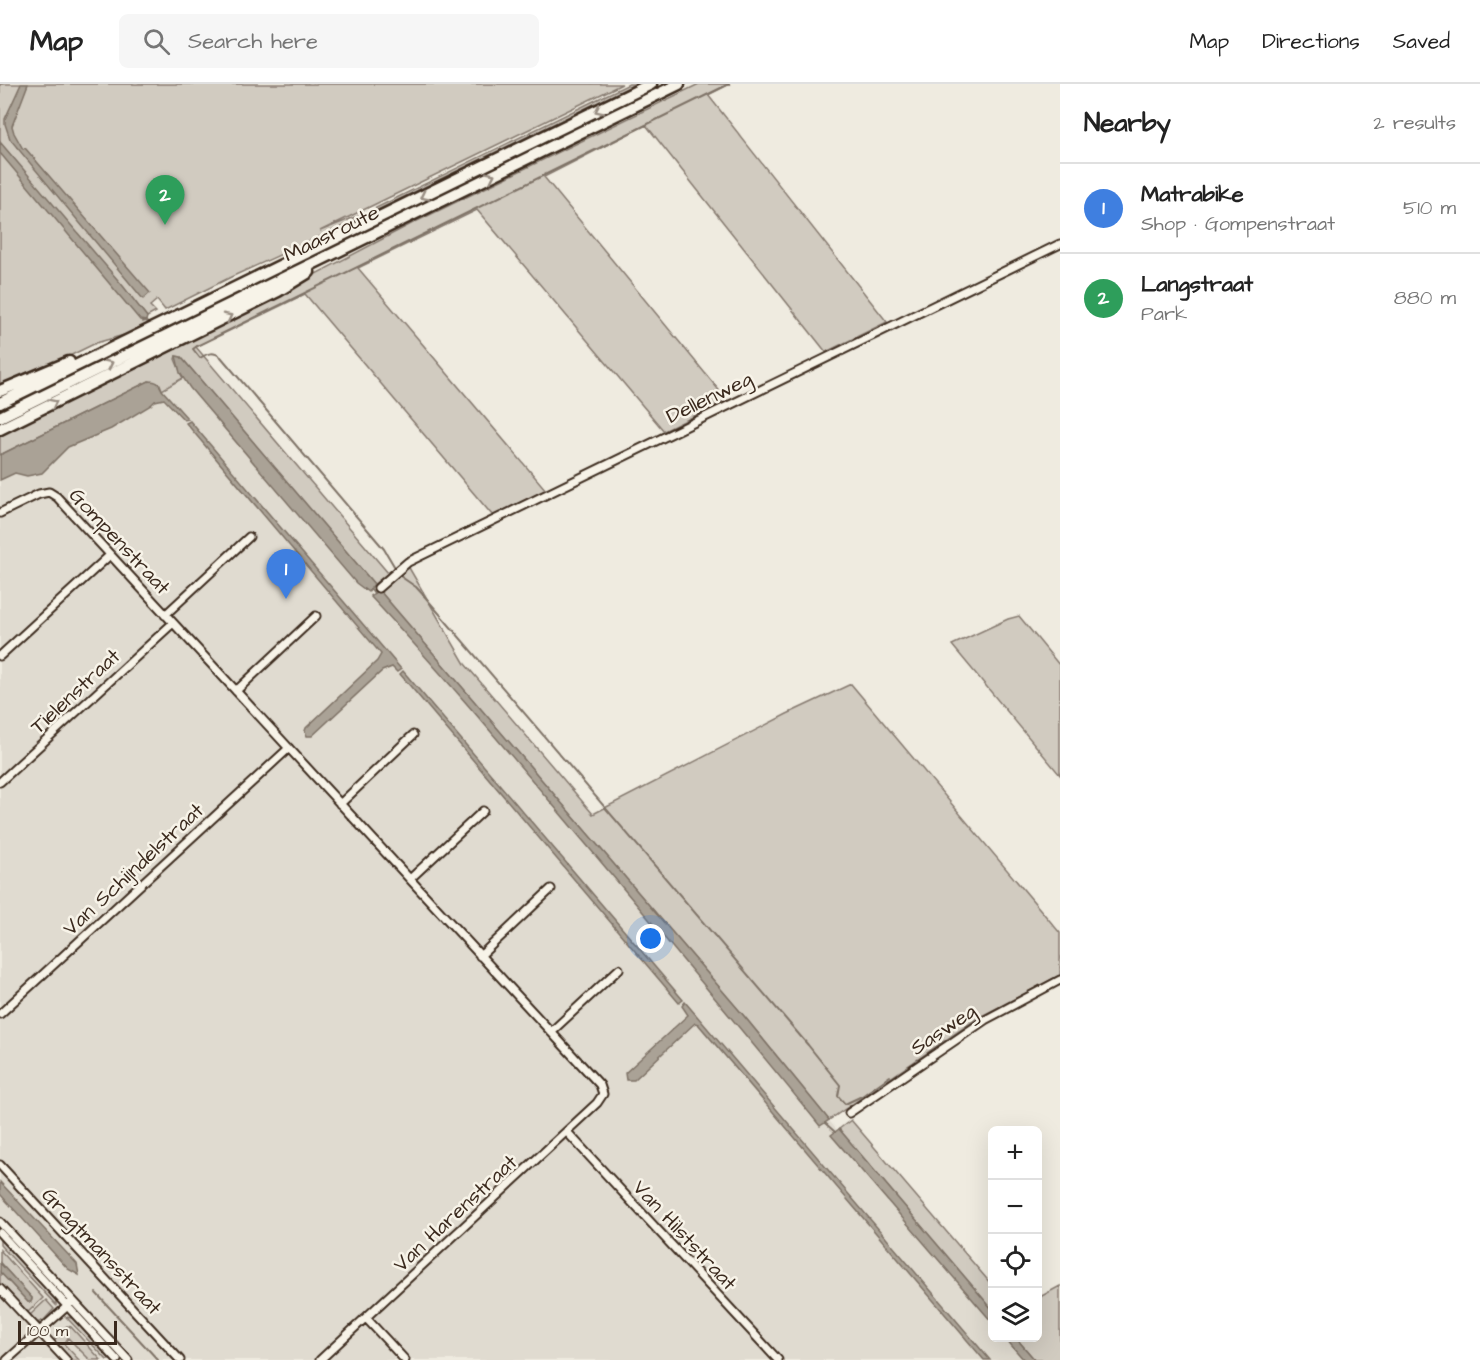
<!DOCTYPE html>
<html lang="en">
<head>
<meta charset="utf-8">
<style>
	:root { --surface:#fff; --page:#f6f6f6; --text:#222; --muted:#767676; --line:#e0e0e0; --accent:#db2777 }
	body { margin:0; font-family:"Architects Daughter",sans-serif; background:var(--page); color:var(--text) }
	.controls { position:absolute; right:18px; bottom:18px; display:grid; overflow:hidden; border-radius:9px; box-shadow:0 6px 24px #0002 }
	.controls button { width:54px; height:54px; display:grid; place-items:center; padding:0; border:0; border-bottom:2px solid var(--line); background:var(--surface); color:var(--text); font:30px sans-serif }
	.scale { position:absolute; left:18px; bottom:15px; width:99px; box-sizing:border-box; padding-left:6px; border:3px solid #3b2a1e; border-top:0; font-size:16px; line-height:21px; white-space:nowrap; color:#3b2a1e; -webkit-text-stroke:4px #f7f3e8; paint-order:stroke }
	.you { position:absolute; left:651px; top:855px; width:21px; height:21px; margin:-15px; border:4px solid #fff; border-radius:50%; background:#1a73e8; box-shadow:0 0 0 9px #1a73e833 }
	.badge { display:grid; place-items:center; width:39px; height:39px; border-radius:50%; background:var(--accent); color:#fff; font-size:20px; font-weight:700 }
	.pin { position:absolute; translate:-50% -50px; filter:drop-shadow(0 2px 3px #0008) }
	.pin::after { content:''; position:absolute; top:32px; width:21px; height:18px; background:inherit; clip-path:polygon(0 0,100% 0,50% 100%) }
	.list { margin:0; padding:0; list-style:none }
	h2 { display:flex; justify-content:space-between; align-items:center; height:78px; margin:0; padding:0 24px; font-size:26px }
	h2 small { font-size:20px; font-weight:400; color:var(--muted) }
	.list li { display:grid; grid-template-columns:39px 1fr auto; gap:18px; align-items:center; box-sizing:border-box; height:90px; padding:0 24px; border-top:2px solid var(--line) }
	.list b { display:block; font-size:22px; white-space:nowrap }
	.list p { margin:0; font-size:20px; white-space:nowrap; color:var(--muted) }
	.list em { font-size:20px; font-style:normal; color:var(--muted) }
	.icon { flex:none; width:33px; height:33px; fill:none; stroke:currentColor; stroke-width:2; stroke-linecap:round; stroke-linejoin:round }
	.map { position:relative; flex:none; width:1060px; height:1276px; overflow:hidden }
	header { display:flex; align-items:center; gap:36px; box-sizing:border-box; height:84px; padding:0 30px; background:var(--surface); border-bottom:2px solid var(--line) }
	header strong { font-size:28px }
	nav { display:flex; gap:33px; margin-inline-start:auto; font-size:21px }
	.search { width:420px; height:54px; background:var(--page); display:flex; align-items:center; gap:15px; box-sizing:border-box; padding:0 21px; border-radius:9px; color:var(--muted); font-size:22px }
	main { display:flex }
	aside { flex:1; background:var(--surface) }
	.map>svg:first-child { display:block }
	.built { fill:#e0dbd0 }
	.green { fill:#d1cbc0; stroke:#867a6f; stroke-width:1.5 }
	.water { fill:#aaa296; stroke:#7e7266; stroke-width:1.5 }
	.lines { fill:none; stroke-linecap:round; stroke-linejoin:round }
	.stream { stroke:#7e7266; stroke-width:2 }
	.minor-casing { stroke:#3b2a1e; stroke-width:11 }
	.highway-casing { stroke:#3b2a1e; stroke-width:15 }
	.minor { stroke:#f7f3e8; stroke-width:7 }
	.highway { stroke:#f7f3e8; stroke-width:10 }
	.oneway { stroke:#998e83 }
	.labels { text-anchor:middle; stroke-width:5; stroke-linejoin:round; paint-order:stroke }
	.street-label { font-size:21px; fill:#3b2a1e; stroke:#f7f3e8 }
</style>
</head>
<body>
<header>
<strong>Map</strong>
<div class="search"><svg class="icon" aria-label="search" viewBox="0 0 24 24"><circle cx="10" cy="10" r="6"/><path d="M15 15l6 6"/></svg>Search here</div>
<nav><a>Map</a><a>Directions</a><a>Saved</a></nav>
</header>
<main>
<div class="map">
<svg width="1060" height="1276" viewBox="0 0 1060 1276">
	<rect width="100%" height="100%" fill="#efebe0"/>
	<filter id="ink" filterUnits="userSpaceOnUse"><feTurbulence type="fractalNoise" baseFrequency=".0167" numOctaves="2"/><feDisplacementMap in="SourceGraphic" scale="12" xChannelSelector="R" yChannelSelector="G"/><feConvolveMatrix kernelMatrix="1 2 1 2 8 2 1 2 1" color-interpolation-filters="sRGB"/></filter>
	<g filter="url(#ink)">
		<path class="built" d="M 183,294 L 992,1224 L 992,1254 L 1018,1254 L 1038,1276 L 0,1276 L 0,396 L 16,389 L 27,392 L 42,389 L 68,363 L 111,345 L 151,321 L 155,317 L 163,315 L 183,336 L 171,315 L 162,306 Z"/>
		<path class="green" d="M 0,0 L 622,0 L 320,147 L 370,127 L 602,13 L 629,0 L 635,0 L 361,134 L 231,193 L 165,226 L 157,216 L 150,222 L 156,228 L 147,233 L 143,228 L 143,238 L 146,237 L 151,242 L 138,247 L 96,259 L 0,306 Z
			M 699,0 L 730,0 L 708,11 L 887,238 L 826,268 L 646,41 L 544,93 L 727,316 L 664,347 L 477,126 L 358,184 L 546,406 L 493,432 L 305,210 L 196,263 L 388,489 L 374,500 L 181,273 L 176,272 L 175,275 L 183,294 L 162,306 L 160,300 L 149,297 L 0,371 L 0,351 L 133,286 L 413,139 Z
			M 408,482 L 465,580 L 593,730 L 787,630 L 851,600 L 1060,849 L 1060,891 L 978,934 L 829,1036 L 744,932 L 379,506 Z
			M 1019,532 L 1060,582 L 1060,691 L 952,561 L 1008,535 Z
			M 851,1036 L 992,1201 L 992,1225 L 839,1045 Z
			M 0,1151 L 56,1213 L 56,1221 L 0,1161 Z
			M 0,1166 L 43,1214 L 27,1229 L 0,1199 L 0,1188 L 28,1218 L 32,1216 L 32,1214 L 0,1179 Z
			M 1060,1202 L 1060,1276 L 1035,1276 L 1016,1254 L 1038,1254 L 1038,1214 Z
			M 46,1216 L 54,1225 L 44,1236 L 37,1239 L 30,1231 Z
			M 66,1233 L 77,1235 L 115,1276 L 107,1276 Z
			M 67,1242 L 71,1243 L 101,1276 L 90,1276 L 68,1254 L 64,1260 L 79,1276 L 71,1276 L 54,1258 L 59,1247 Z"/>
		<path class="water" d="M 21,0 L 28,0 L 12,42 L 14,49 L 23,65 L 25,64 L 150,209 L 143,215 L 10,55 L 5,40 L 5,35 Z
			M 0,58 L 123,202 L 147,233 L 146,237 L 140,236 L 0,69 Z
			M 176,272 L 181,273 L 374,500 L 368,508 L 356,499 L 190,304 L 180,289 Z
			M 149,297 C 157,297 159,299 162,306 L 188,335 L 184,336 L 164,315 L 155,317 L 151,321 L 111,345 L 68,363 L 42,389 L 27,392 L 15,389 L 0,396 L 0,371 Z
			M 190,337 L 401,585 L 397,588 L 392,583 L 382,587 L 312,652 L 307,652 L 305,647 L 306,644 L 377,577 L 381,570 L 186,339 Z
			M 379,506 L 744,932 L 829,1036 L 820,1042 C 743,947 664,853 585,759 C 515,676 445,592 370,512 Z
			M 403,587 L 683,916 L 679,919 L 400,590 Z
			M 685,918 L 990,1276 L 984,1276 L 698,940 L 695,939 L 634,996 L 626,996 L 625,989 L 688,931 L 682,922 Z
			M 839,1045 L 992,1225 L 992,1238 L 831,1051 Z
			M 0,1098 L 77,1180 L 79,1191 L 68,1185 L 0,1110 Z
			M 0,1179 L 32,1214 L 31,1218 L 28,1218 L 0,1188 Z
			M 1005,1254 L 1016,1254 L 1035,1276 L 1024,1276 Z"/>
		<g class="lines">
			<path class="stream" d="M 729,0 L 197,262 L 193,265 L 200,274 C 208,269 213,267 221,273 L 384,465 L 400,492 L 416,503 L 426,514 L 808,961 L 840,1001 L 838,1012 L 845,1020 L 862,1012 L 890,992
				M 371,505 L 374,509
				M 825,1039 L 835,1048
				M 96,1209 L 158,1276"/>
			<g class="minor-casing">
				<path id="minor" d="M 0,429 L 39,410 L 49,408 L 57,413 L 600,1001 L 603,1010 L 597,1019 L 320,1276
					M 378,504 L 408,478 L 1060,160
					M 165,531 L 249,453
					M 0,572 L 110,471
					M 236,607 L 316,532
					M 0,698 L 173,539
					M 340,720 L 413,651
					M 410,795 L 483,727
					M 480,872 L 551,805
					M 0,930 L 289,664
					M 551,948 L 619,885
					M 849,1029 L 985,936 L 1060,896
					M 567,1048 L 778,1276
					M 0,1081 L 180,1276
					M 0,1138 L 128,1276
					M 0,1149 L 117,1276
					M 0,1205 L 66,1276
					M 366,1234 L 405,1276
					M 7,1276 L 71,1219"/>
			</g>
			<g class="highway-casing">
				<path id="highway" d="M 0,307 L 69,278
					M 0,319 L 651,0
					M 0,333 L 679,0
					M 0,345 L 278,207 L 309,188"/>
			</g>
			<use href="#minor" class="minor"/>
			<use href="#highway" class="highway"/>
		</g>
		<defs><path id="oneway-chevron" d="M-2-3.5L2.5 0L-2 3.5" fill="none" stroke-width="1.6" stroke-linecap="round" stroke-linejoin="round" transform="scale(1.5)"/></defs>
		<g class="oneway">
			<use href="#oneway-chevron" transform="translate(599 26) rotate(154)"/>
			<use href="#oneway-chevron" transform="translate(491 92) rotate(-26)"/>
			<use href="#oneway-chevron" transform="translate(424 112) rotate(154)"/>
			<use href="#oneway-chevron" transform="translate(228 233) rotate(-27)"/>
			<use href="#oneway-chevron" transform="translate(109 280) rotate(-26)"/>
			<use href="#oneway-chevron" transform="translate(53 319) rotate(-26)"/>
		</g>
	</g>
	<g class="labels">
		<g class="street-label">
			<text transform="translate(331 149) rotate(-26)" y="7">Maasroute</text>
			<text transform="translate(709 313) rotate(-26)" y="7">Dellenweg</text>
			<text transform="translate(120 457) rotate(47)" y="7">Gompenstraat</text>
			<text transform="translate(75 607) rotate(-43)" y="7">Tielenstraat</text>
			<text transform="translate(133 785) rotate(-43)" y="7">Van Schijndelstraat</text>
			<text transform="translate(943 945) rotate(-34)" y="7">Sasweg</text>
			<text transform="translate(455 1129) rotate(-43)" y="7">Van Harenstraat</text>
			<text transform="translate(685 1151) rotate(47)" y="7">Van Hilststraat</text>
			<text transform="translate(102 1167) rotate(47)" y="7">Gragtmansstraat</text>
		</g>
	</g>
</svg>
<div class="controls">
<button>+</button>
<button>−</button>
<button><svg class="icon" aria-label="locate" viewBox="0 0 24 24"><circle cx="12" cy="12" r="6"/><path d="M12 2v4M12 18v4M2 12h4M18 12h4"/></svg></button>
<button><svg class="icon" aria-label="layers" viewBox="0 0 24 24"><path d="M12 4l9 5-9 5-9-5zM3 14l9 5 9-5"/></svg></button>
</div>
<div class="scale">100 m</div>
<div class="you"></div>
<div class="pin badge" style="left:286px;top:515px;background:#3f7fe0">1</div>
<div class="pin badge" style="left:165px;top:141px;background:#2e9e5b">2</div>
</div>
<aside>
<h2>Nearby<small>2 results</small></h2>
<ul class="list">
<li><span class="badge" style="background:#3f7fe0">1</span><div><b>Matrabike</b><p>Shop · Gompenstraat</p></div><em>510 m</em></li>
<li><span class="badge" style="background:#2e9e5b">2</span><div><b>Langstraat</b><p>Park</p></div><em>880 m</em></li>
</ul>
</aside>
</main>
</body>
</html>
